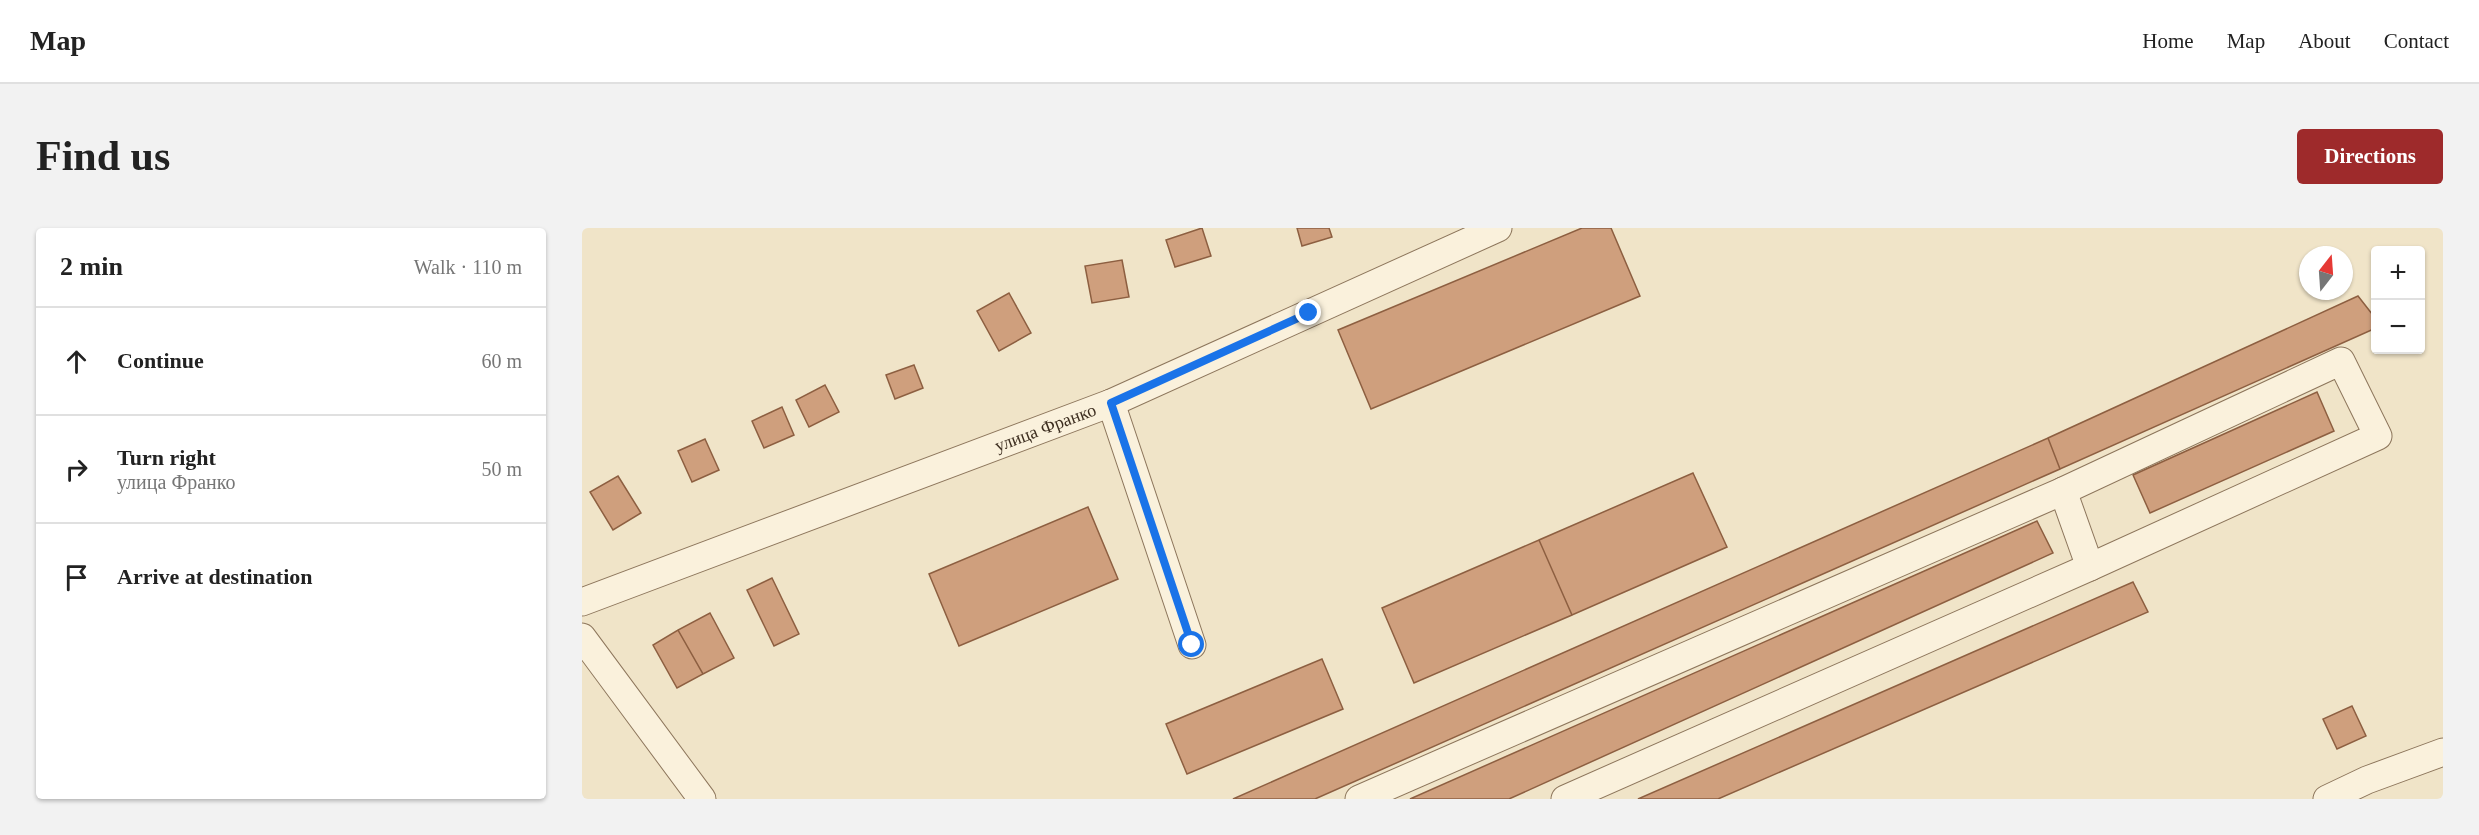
<!DOCTYPE html>
<html lang="en">
<head>
<meta charset="utf-8">
<style>
	:root { --surface:#fff; --page:#f2f2f2; --text:#222; --muted:#767676; --line:#e0e0e0; --accent:#9e2a2b }
	body { margin:0; font-family:"Times New Roman",serif; background:var(--page); color:var(--text) }
	.controls { position:absolute; right:18px; top:18px; display:grid; overflow:hidden; border-radius:6px; box-shadow:0 2px 4px #0004 }
	.controls button { width:54px; height:54px; display:grid; place-items:center; padding:0; border:0; border-bottom:2px solid var(--line); background:var(--surface); color:var(--text); font:30px sans-serif }
	.compass { position:absolute; left:1717px; top:18px; width:54px; height:54px; border-radius:50%; background:var(--surface); box-shadow:0 2px 4px #0004; rotate:17deg }
	.stop { position:absolute; width:18px; height:18px; margin:-14px; border:4px solid #1a73e8; border-radius:50%; background:#fff }
	.stop.end { background:#1a73e8; border-color:#fff; box-shadow:0 2px 6px #0008 }
	.list { margin:0; padding:0; list-style:none }
	h2 { display:flex; justify-content:space-between; align-items:center; height:78px; margin:0; padding:0 24px; font-size:26px }
	h2 small { font-size:20px; font-weight:400; color:var(--muted) }
	.list li { display:grid; grid-template-columns:39px 1fr auto; gap:18px; align-items:center; box-sizing:border-box; height:108px; padding:0 24px; border-top:2px solid var(--line) }
	.list b { display:block; font-size:22px; white-space:nowrap }
	.list p { margin:0; font-size:20px; white-space:nowrap; color:var(--muted) }
	.list em { font-size:20px; font-style:normal; color:var(--muted) }
	.icon { flex:none; width:33px; height:33px; fill:none; stroke:currentColor; stroke-width:2; stroke-linecap:round; stroke-linejoin:round }
	.map { position:relative; flex:none; width:1861px; height:571px; overflow:hidden; border-radius:6px }
	header { display:flex; align-items:center; gap:36px; box-sizing:border-box; height:84px; padding:0 30px; background:var(--surface); border-bottom:2px solid var(--line) }
	header strong { font-size:28px }
	nav { display:flex; gap:33px; margin-inline-start:auto; font-size:21px }
	.intro { display:flex; align-items:center; justify-content:space-between; box-sizing:border-box; height:144px; padding:0 36px }
	h1 { margin:0; font-size:42px }
	.button { padding:15px 27px; border-radius:6px; background:var(--accent); color:#fff; font-size:21px; font-weight:700 }
	main { display:flex; gap:36px; padding:0 36px }
	aside { flex:1; background:var(--surface); border-radius:6px; box-shadow:0 2px 4px #0004 }
	.map>svg:first-child { display:block }
	.building { fill:#cf9f7d; stroke:#8d5f41; stroke-width:1.5 }
	.lines { fill:none; stroke-linecap:round; stroke-linejoin:round }
	.minor-casing { stroke:#8d765c; stroke-width:29 }
	.minor { stroke:#faf1dc; stroke-width:27 }
	.route { stroke:#1a73e8; stroke-width:8 }
	.labels { text-anchor:middle; stroke-width:4.5; stroke-linejoin:round; paint-order:stroke }
	.street-label { font-size:18px; fill:#3d2e20; stroke:#f7eed8 }
</style>
</head>
<body>
<header>
<strong>Map</strong>
<nav><a>Home</a><a>Map</a><a>About</a><a>Contact</a></nav>
</header>
<div class="intro"><h1>Find us</h1><a class="button">Directions</a></div>
<main>
<aside>
<h2>2 min<small>Walk · 110 m</small></h2>
<ul class="list">
<li><svg class="icon" aria-label="ahead" viewBox="0 0 24 24"><path d="M12 20V5M6 11l6-6 6 6"/></svg><div><b>Continue</b></div><em>60 m</em></li>
<li><svg class="icon" aria-label="right" viewBox="0 0 24 24"><path d="M7 20v-9h11M14 6l5 5-5 5"/></svg><div><b>Turn right</b><p>улица Франко</p></div><em>50 m</em></li>
<li><svg class="icon" aria-label="arrive" viewBox="0 0 24 24"><path d="M6 21V4h12l-3 4 3 4H6"/></svg><div><b>Arrive at destination</b></div></li>
</ul>
</aside>
<div class="map">
<svg width="1861" height="571" viewBox="0 0 1861 571">
	<rect width="100%" height="100%" fill="#f0e4c8"/>
	<path class="building" d="M 620,0 L 629,28 L 593,39 L 584,12 Z
		M 715,0 L 747,0 L 750,9 L 720,18 Z
		M 1000,0 L 1029,0 L 1058,68 L 789,181 L 756,102 Z
		M 540,32 L 547,69 L 510,75 L 503,38 Z
		M 427,65 L 449,105 L 417,123 L 395,83 Z
		M 1776,68 L 1794,91 L 1794,100 L 1478,241 L 1466,210 Z
		M 332,137 L 341,160 L 313,171 L 304,147 Z
		M 243,157 L 257,184 L 227,199 L 214,172 Z
		M 1735,164 L 1752,203 L 1568,285 L 1551,247 Z
		M 200,179 L 212,207 L 182,220 L 170,193 Z
		M 1466,210 L 1478,241 L 733,571 L 651,571 Z
		M 123,211 L 137,242 L 110,254 L 96,223 Z
		M 1111,245 L 1145,319 L 990,387 L 957,312 Z
		M 36,248 L 59,285 L 31,302 L 8,264 Z
		M 506,279 L 536,351 L 377,418 L 347,346 Z
		M 1455,293 L 1471,325 L 927,571 L 828,571 Z
		M 957,312 L 990,387 L 832,455 L 800,380 Z
		M 190,350 L 217,406 L 192,418 L 165,362 Z
		M 1551,354 L 1566,384 L 1136,571 L 1056,571 Z
		M 128,385 L 152,430 L 121,446 L 96,402 Z
		M 96,402 L 121,446 L 95,460 L 71,417 Z
		M 740,431 L 761,481 L 605,546 L 584,496 Z
		M 1770,478 L 1784,508 L 1755,521 L 1741,491 Z"/>
	<g class="lines">
		<g class="minor-casing">
			<g id="minor">
				<path d="M 529,175 L 610,417"/>
				<path d="M 1481,263 L 1508,339"/>
				<path id="s1" d="M 0,374 L 529,175 L 916,0"/>
				<path d="M 0,409 L 120,571"/>
				<path d="M 777,571 L 1481,263 L 1759,133 L 1796,208 L 1508,339 L 983,571"/>
				<path d="M 1745,571 L 1785,552 L 1861,524"/>
			</g>
		</g>
		<use href="#minor" class="minor"/>
	</g>
	<g class="lines">
		<path class="route" d="M 610,417 L 529,175 L 727,85"/>
	</g>
	<g class="labels">
		<g class="street-label">
			<text dy="6" stroke="none"><textPath href="#s1" startOffset="495">улица Франко</textPath></text>
		</g>
	</g>
</svg>
<div class="controls">
<button>+</button>
<button>−</button>
</div>
<svg class="compass" viewBox="-18 -18 36 36"><path d="M0-13l5 13h-10z" fill="#e53935"/><path d="M0 13l5-13h-10z" fill="#767676"/></svg>
<div class="stop" style="left:610px;top:417px"></div>
<div class="stop end" style="left:727px;top:85px"></div>
</div>
</main>
</body>
</html>
